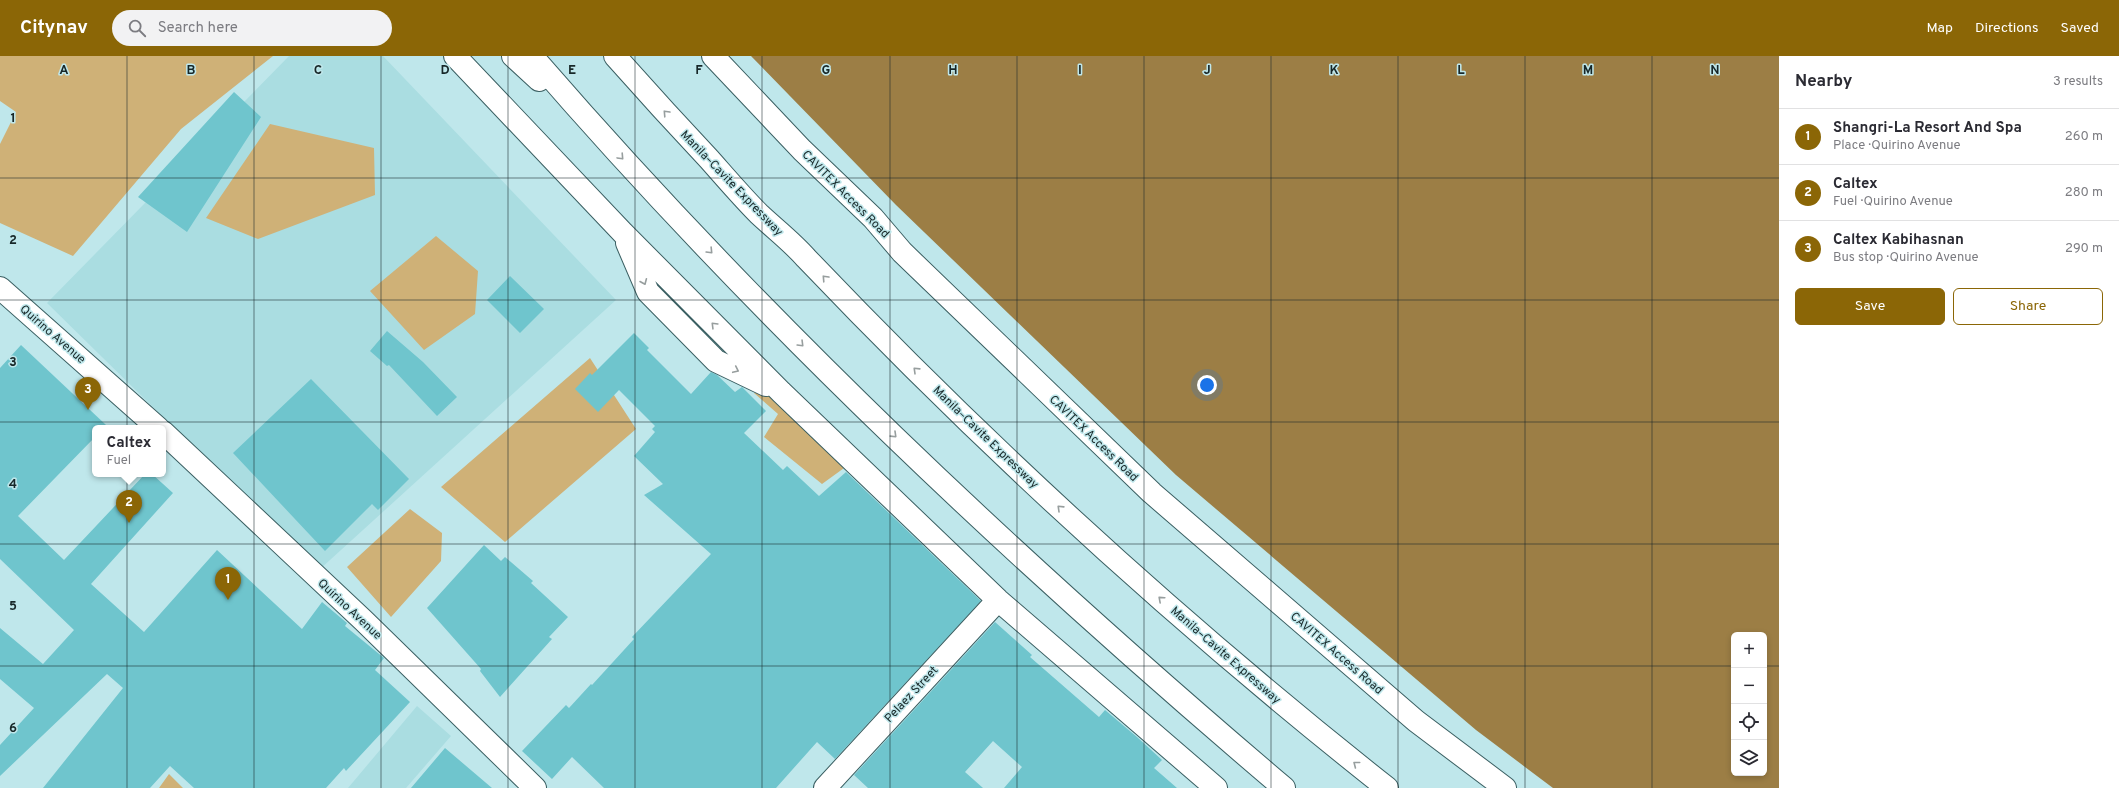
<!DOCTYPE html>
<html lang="en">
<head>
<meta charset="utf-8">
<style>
	:root { --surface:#fff; --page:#f2f2f3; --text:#2b2b33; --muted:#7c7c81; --line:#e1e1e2; --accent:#8b6606 }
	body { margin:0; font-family:Overpass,sans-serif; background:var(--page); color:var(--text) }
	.controls { position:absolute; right:12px; bottom:12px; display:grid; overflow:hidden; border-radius:6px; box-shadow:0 2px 6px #0003 }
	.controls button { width:36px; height:36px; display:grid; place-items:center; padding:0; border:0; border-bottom:1px solid var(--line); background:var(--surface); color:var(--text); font:20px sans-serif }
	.you { position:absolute; left:1207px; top:329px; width:14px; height:14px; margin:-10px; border:3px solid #fff; border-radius:50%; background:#1a73e8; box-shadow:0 0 0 6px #1a73e833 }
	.badge { display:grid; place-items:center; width:26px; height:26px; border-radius:50%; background:var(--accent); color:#fff; font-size:13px; font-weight:700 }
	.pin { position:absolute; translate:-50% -33px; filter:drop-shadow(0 1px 2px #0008) }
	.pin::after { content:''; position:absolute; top:21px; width:14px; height:12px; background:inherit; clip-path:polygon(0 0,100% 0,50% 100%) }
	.popup { position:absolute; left:92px; top:369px; width:74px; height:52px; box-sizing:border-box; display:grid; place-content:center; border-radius:6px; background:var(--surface); filter:drop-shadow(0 1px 3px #0005); font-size:13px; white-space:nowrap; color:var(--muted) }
	.popup b { font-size:15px; color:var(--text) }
	.popup::after { content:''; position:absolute; left:50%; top:100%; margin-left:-8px; border:8px solid transparent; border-top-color:var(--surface) }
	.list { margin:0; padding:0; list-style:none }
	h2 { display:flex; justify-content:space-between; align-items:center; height:52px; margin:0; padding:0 16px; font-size:17px }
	h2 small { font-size:13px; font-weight:400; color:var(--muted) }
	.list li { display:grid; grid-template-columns:26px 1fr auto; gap:12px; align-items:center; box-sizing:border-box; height:56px; padding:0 16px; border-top:1px solid var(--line) }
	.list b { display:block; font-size:15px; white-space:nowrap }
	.list p { margin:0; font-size:13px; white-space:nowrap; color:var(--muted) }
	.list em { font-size:13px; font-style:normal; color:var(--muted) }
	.actions { display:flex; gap:8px; padding:12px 16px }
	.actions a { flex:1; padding:9px 0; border:1px solid var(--accent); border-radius:6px; text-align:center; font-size:14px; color:var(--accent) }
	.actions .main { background:var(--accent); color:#fff }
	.icon { flex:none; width:22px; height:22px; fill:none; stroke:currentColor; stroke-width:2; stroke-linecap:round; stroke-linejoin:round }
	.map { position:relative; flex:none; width:1779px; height:732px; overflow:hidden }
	header { display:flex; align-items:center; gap:24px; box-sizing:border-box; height:56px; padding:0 20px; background:var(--accent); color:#fff }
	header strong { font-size:19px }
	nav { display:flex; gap:22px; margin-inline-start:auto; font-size:14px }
	.search { width:280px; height:36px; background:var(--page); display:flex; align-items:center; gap:10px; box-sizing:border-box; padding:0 14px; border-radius:22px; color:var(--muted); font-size:15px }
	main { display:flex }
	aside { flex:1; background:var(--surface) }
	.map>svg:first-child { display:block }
	.built { fill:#aadde1 }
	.green { fill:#cfb177 }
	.water { fill:#9c7e45; fill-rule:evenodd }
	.building { fill:#6fc5cd }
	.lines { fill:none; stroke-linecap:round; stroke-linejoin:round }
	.street-casing { stroke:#3a5f62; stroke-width:24 }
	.secondary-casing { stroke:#3a5f62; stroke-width:24 }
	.highway-casing { stroke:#3a5f62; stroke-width:24 }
	.street { stroke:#fff; stroke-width:22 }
	.secondary { stroke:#fff; stroke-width:22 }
	.highway { stroke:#fff; stroke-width:22 }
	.oneway { stroke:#979e9e }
	.grid { fill:none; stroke:#172728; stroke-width:1; stroke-opacity:0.55 }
	.labels { text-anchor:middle; stroke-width:3; stroke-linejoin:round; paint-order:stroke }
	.street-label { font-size:12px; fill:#172728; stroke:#bfe7eb }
	.grid-label { font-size:13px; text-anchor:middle; font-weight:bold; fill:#172728; stroke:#bfe7eb; stroke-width:3; stroke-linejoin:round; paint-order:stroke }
</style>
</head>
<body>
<header>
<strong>Citynav</strong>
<div class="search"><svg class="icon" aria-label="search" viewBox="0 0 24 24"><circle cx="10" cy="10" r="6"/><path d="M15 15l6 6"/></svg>Search here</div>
<nav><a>Map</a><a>Directions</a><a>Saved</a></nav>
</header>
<main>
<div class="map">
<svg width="1779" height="732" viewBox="0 0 1779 732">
	<rect width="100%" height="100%" fill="#bfe7eb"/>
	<path class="built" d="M 289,0 L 383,0 L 616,244 L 319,514 L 47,247 Z
		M 417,650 L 451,680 L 406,732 L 348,732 Z"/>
	<path class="green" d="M 0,0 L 273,0 L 181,73 L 73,200 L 0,167 L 0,88 L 16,56 L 0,45 Z
		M 270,68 L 374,92 L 375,139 L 258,183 L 206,162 Z
		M 436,180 L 478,215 L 475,258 L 424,294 L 370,235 Z
		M 590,302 L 636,373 L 505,486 L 441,431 Z
		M 762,330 L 851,407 L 822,428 L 764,381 L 778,358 L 754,337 Z
		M 410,453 L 442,477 L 441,505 L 391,561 L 347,511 Z
		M 169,718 L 183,732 L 159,732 Z"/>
	<path class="water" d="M 751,0 L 1779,0 L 1779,732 L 1553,732 L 1476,674 L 1176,419 L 896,149 ZM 1734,579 L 1764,579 L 1764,717 L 1734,717 Z"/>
	<path class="building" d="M 234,36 L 261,61 L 187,176 L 138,141 Z
		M 510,220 L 544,253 L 520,277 L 487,244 Z
		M 387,275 L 423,306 L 457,341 L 437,360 L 389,309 L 387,310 L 370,295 Z
		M 634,277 L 649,292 L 647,294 L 691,338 L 711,316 L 717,319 L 735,336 L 742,331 L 766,355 L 744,377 L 783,414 L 787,410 L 819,440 L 846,416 L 981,545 L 835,703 L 817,686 L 776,732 L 604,732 L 572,701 L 552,723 L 522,695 L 566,649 L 569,652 L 591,628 L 592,629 L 634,583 L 632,581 L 711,498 L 644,439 L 663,428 L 634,400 L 655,376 L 652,373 L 655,370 L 619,334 L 598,356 L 575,333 L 590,317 L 592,319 Z
		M 21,289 L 106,369 L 103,372 L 95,372 L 95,381 L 18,460 L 64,504 L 145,418 L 152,418 L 173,437 L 91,528 L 144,576 L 217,494 L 302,573 L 322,546 L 347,567 L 345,570 L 384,602 L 375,614 L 410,646 L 346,715 L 344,712 L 326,732 L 194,732 L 170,710 L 150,732 L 43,732 L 123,632 L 107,618 L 0,720 L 0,689 L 34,652 L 0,623 L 0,572 L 43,608 L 74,574 L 0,503 L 0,312 Z
		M 311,323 L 409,423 L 378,454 L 372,448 L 325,495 L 233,397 Z
		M 484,489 L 501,505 L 505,501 L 533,525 L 531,527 L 568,561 L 549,581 L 552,583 L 500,641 L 480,615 L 481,613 L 427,552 Z
		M 995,566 L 1032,599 L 1030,601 L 1099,661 L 1105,654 L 1137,681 L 1162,704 L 1154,712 L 1177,732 L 1004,732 L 1022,711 L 993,685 L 965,716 L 983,732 L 868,732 L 854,719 Z
		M 445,692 L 492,732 L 411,732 Z"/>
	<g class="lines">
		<g class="street-casing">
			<path id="street" d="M 455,0 L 623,177 L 781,336 L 998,544 L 1216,732
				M 713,0 L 802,94 L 873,162 L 902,196 L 1152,437 L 1416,665 L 1505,732
				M 627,187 L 648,236 L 716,305 L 766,329
				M 825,732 L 998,544"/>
		</g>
		<g class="secondary-casing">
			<path id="secondary" d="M 0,232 L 158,372
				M 163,376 L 363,564 L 535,732"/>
		</g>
		<g class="highway-casing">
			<path id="highway" d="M 513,0 L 539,24
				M 532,0 C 761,265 1018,506 1284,732
				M 615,0 C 646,35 677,69 709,103 C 725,121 742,141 759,158 C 775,173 792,186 806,202 C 987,392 1181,569 1387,732"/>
		</g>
		<use href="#street" class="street"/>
		<use href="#secondary" class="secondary"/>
		<use href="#highway" class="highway"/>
	</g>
	<defs><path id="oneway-chevron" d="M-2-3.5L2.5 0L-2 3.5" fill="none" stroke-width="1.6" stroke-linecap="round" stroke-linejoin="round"/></defs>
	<g class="oneway">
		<use href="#oneway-chevron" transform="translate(666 57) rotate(-133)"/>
		<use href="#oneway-chevron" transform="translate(621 101) rotate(47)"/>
		<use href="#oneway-chevron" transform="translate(710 195) rotate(46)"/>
		<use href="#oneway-chevron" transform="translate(825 222) rotate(-133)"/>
		<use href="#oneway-chevron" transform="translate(644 226) rotate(67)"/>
		<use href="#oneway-chevron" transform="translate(714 269) rotate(-135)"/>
		<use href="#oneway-chevron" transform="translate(801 288) rotate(45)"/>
		<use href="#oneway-chevron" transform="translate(736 314) rotate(25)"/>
		<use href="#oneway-chevron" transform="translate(916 314) rotate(-136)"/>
		<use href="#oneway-chevron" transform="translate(894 379) rotate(44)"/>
		<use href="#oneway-chevron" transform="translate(1060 452) rotate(-136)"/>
		<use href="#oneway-chevron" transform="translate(1161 543) rotate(-138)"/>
		<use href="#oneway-chevron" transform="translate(1356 708) rotate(-142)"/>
	</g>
	<path class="grid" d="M 127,0 L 127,732M 254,0 L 254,732M 381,0 L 381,732M 508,0 L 508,732M 635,0 L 635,732M 762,0 L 762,732M 890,0 L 890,732M 1017,0 L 1017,732M 1144,0 L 1144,732M 1271,0 L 1271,732M 1398,0 L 1398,732M 1525,0 L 1525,732M 1652,0 L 1652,732M 0,122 L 1779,122M 0,244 L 1779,244M 0,366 L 1779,366M 0,488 L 1779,488M 0,610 L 1734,610M 1764,610 L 1779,610"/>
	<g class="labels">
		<g class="street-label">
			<text transform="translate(732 127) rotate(46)" y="4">Manila–Cavite Expressway</text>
			<text transform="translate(846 138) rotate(45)" y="4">CAVITEX Access Road</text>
			<text transform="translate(53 278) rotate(41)" y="4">Quirino Avenue</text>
			<text transform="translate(986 381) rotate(44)" y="4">Manila–Cavite Expressway</text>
			<text transform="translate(1094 382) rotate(44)" y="4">CAVITEX Access Road</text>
			<text transform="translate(350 553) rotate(43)" y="4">Quirino Avenue</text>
			<text transform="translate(1337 597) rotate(41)" y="4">CAVITEX Access Road</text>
			<text transform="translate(1226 599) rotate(41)" y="4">Manila–Cavite Expressway</text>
			<text transform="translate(911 638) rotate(-47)" y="4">Pelaez Street</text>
		</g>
	</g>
	<g class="grid-label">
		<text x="64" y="18">A</text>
		<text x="191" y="18">B</text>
		<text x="318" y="18">C</text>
		<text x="445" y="18">D</text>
		<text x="572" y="18">E</text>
		<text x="699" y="18">F</text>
		<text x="826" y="18">G</text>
		<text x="953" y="18">H</text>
		<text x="1080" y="18">I</text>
		<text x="1207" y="18">J</text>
		<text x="1334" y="18">K</text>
		<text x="1461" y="18">L</text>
		<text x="1588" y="18">M</text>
		<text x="1715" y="18">N</text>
		<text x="13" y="66">1</text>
		<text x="13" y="188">2</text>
		<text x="13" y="310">3</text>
		<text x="13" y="432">4</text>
		<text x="13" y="554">5</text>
		<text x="13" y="676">6</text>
	</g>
</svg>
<div class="controls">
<button>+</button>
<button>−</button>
<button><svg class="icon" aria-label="locate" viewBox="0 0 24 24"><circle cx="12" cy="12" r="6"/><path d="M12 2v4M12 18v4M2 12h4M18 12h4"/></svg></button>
<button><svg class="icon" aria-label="layers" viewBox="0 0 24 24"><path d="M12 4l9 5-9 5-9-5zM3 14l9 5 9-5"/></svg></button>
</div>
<div class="you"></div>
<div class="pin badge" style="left:228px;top:544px">1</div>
<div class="pin badge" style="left:129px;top:467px">2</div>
<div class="popup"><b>Caltex</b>Fuel</div>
<div class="pin badge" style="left:88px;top:354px">3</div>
</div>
<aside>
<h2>Nearby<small>3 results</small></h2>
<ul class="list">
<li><span class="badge">1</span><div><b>Shangri-La Resort And Spa</b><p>Place · Quirino Avenue</p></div><em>260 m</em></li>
<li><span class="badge">2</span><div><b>Caltex</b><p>Fuel · Quirino Avenue</p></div><em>280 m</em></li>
<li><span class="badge">3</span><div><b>Caltex Kabihasnan</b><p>Bus stop · Quirino Avenue</p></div><em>290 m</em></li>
</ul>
<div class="actions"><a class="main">Save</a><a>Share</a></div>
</aside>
</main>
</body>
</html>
